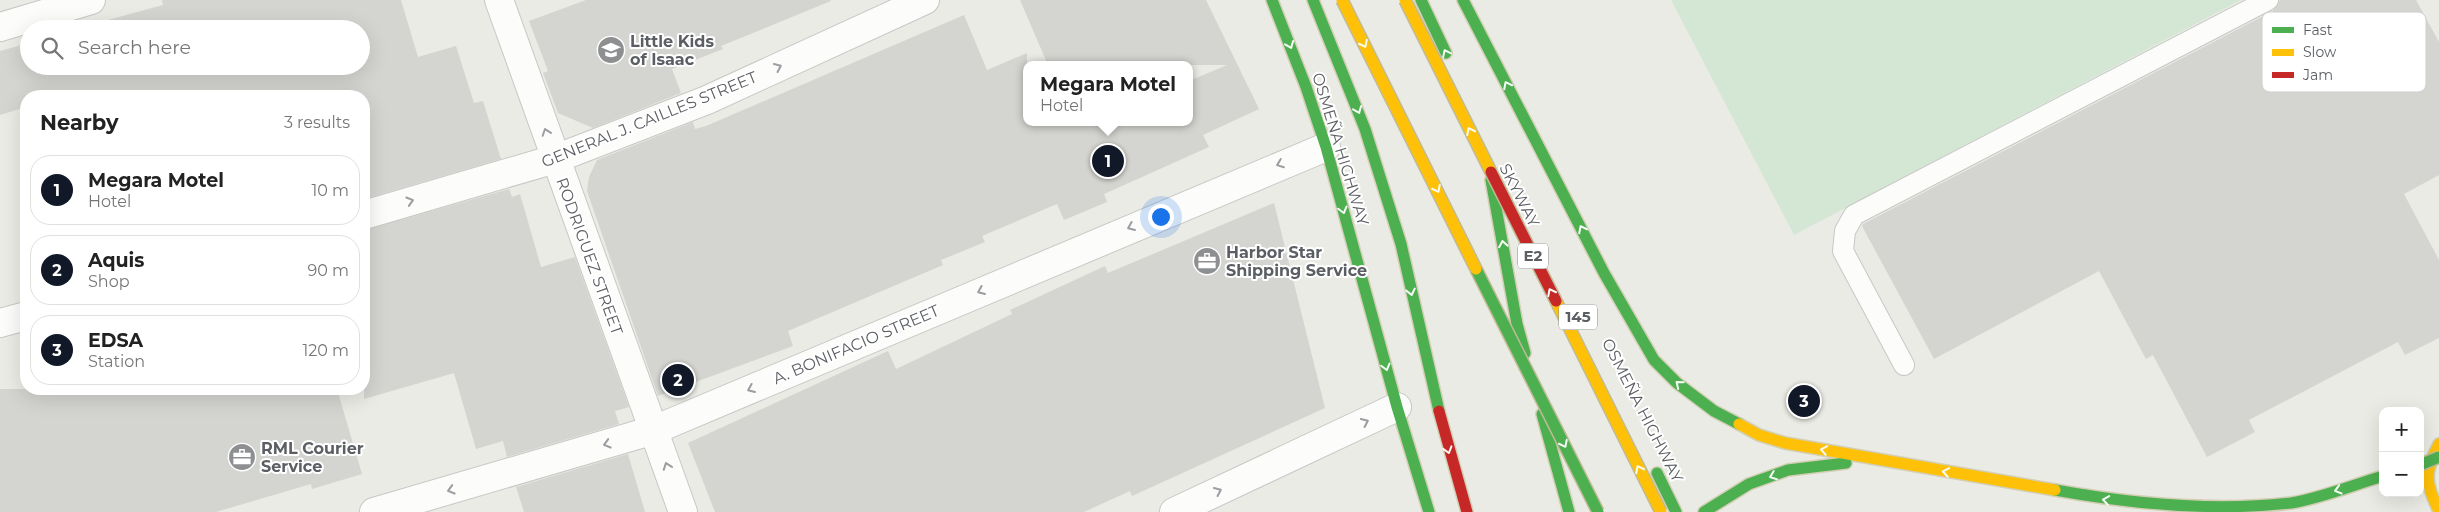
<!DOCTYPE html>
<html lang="en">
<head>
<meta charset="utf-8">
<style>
	:root { --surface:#fff; --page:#f2f2f2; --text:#222; --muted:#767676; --line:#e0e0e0; --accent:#111827 }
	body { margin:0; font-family:Montserrat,sans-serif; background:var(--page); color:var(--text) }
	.controls { position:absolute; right:15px; bottom:15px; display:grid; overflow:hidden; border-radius:10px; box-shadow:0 5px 20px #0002 }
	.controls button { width:45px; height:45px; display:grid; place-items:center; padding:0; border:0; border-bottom:1px solid var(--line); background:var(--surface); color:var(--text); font:25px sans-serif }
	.you { position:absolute; left:1160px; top:216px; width:18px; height:18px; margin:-12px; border:4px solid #fff; border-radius:50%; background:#1a73e8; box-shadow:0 0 0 8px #1a73e833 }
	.badge { display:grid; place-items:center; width:32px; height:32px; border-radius:50%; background:var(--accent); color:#fff; font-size:16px; font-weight:700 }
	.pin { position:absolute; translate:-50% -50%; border:2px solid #fff; box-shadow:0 1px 5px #0006 }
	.popup { position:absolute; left:1023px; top:61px; width:170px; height:65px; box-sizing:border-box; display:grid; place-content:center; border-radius:10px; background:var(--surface); filter:drop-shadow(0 1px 4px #0005); font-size:16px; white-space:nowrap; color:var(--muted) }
	.popup b { font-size:19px; color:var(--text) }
	.popup::after { content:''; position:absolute; left:50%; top:100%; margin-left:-10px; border:10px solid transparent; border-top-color:var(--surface) }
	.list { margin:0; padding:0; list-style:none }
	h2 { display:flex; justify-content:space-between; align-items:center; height:65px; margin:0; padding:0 20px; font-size:21px }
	h2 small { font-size:16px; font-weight:400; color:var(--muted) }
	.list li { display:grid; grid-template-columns:32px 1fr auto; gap:15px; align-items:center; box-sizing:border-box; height:70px; margin:0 10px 10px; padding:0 10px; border:1px solid var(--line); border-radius:20px }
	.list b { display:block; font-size:19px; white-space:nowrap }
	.list p { margin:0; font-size:16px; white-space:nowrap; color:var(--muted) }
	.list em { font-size:16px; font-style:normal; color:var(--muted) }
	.icon { flex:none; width:28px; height:28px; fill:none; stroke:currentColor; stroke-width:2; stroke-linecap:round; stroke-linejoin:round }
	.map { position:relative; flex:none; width:2439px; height:512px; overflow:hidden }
	.search { position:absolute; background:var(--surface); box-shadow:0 5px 20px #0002; left:20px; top:20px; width:350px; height:55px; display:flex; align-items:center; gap:12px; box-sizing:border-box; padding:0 18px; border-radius:28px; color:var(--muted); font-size:19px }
	.panel { position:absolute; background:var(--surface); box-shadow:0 5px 20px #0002; left:20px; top:90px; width:350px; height:305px; border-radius:20px }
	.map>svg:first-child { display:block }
	.green { fill:#d4e7d4 }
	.building { fill:#d4d4d0 }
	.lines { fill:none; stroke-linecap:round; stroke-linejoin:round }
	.lane-casing { stroke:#c7c8c6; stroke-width:22 }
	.street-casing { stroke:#c7c8c6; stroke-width:30 }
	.fast-casing { stroke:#d2cfb5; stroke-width:14 }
	.slow-casing { stroke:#d2cfb5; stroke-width:14 }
	.jam-casing { stroke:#d2cfb5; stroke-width:14 }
	.lane { stroke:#fcfcfb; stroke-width:20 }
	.street { stroke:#fcfcfb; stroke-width:28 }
	.fast { stroke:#4caf50; stroke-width:11 }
	.slow { stroke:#ffc107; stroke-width:11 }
	.jam { stroke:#c62828; stroke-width:11 }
	.fast-bridge-casing { stroke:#c1bb95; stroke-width:14; stroke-linecap:butt }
	.slow-bridge-casing { stroke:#c1bb95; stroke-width:14; stroke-linecap:butt }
	.jam-bridge-casing { stroke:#c1bb95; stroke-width:14; stroke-linecap:butt }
	.fast-bridge { stroke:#4caf50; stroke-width:11 }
	.slow-bridge { stroke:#ffc107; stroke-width:11 }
	.jam-bridge { stroke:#c62828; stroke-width:11 }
	.oneway { stroke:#f6fbf6 }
	.oneway2 { stroke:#9b9da0 }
	.labels { text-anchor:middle; stroke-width:4; stroke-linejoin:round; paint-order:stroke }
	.shield { fill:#fff; stroke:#8c8e92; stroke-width:1 }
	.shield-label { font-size:15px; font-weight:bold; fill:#5b5e63 }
	.poi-label { font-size:16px; font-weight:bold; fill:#5b5e63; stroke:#fff; text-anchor:start }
	.street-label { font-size:16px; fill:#5b5e63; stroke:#fff }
	.key { fill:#fff; stroke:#cecfd0; stroke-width:1 }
	.key-label { font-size:14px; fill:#5b5e63 }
</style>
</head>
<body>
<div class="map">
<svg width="2439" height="512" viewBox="0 0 2439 512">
	<rect width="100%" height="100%" fill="#ebebe5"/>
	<path class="green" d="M 1671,0 L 2241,0 L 1794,235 Z"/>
	<path class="building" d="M 162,0 L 401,0 L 418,57 L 456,46 L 474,103 L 483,101 L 501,159 L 364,199 L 364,96 L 26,96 L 26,107 L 0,115 L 0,51 L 29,43 L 29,66 L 361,66 L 361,29 L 75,29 L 163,5 Z
		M 586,0 L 830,0 L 831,1 L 721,46 L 723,49 L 672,69 L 681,93 L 593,128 L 558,113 L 543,73 L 548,71 L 529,21 Z
		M 1020,0 L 1206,0 L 1259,109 L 1203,135 L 1209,147 L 1104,194 L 1107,202 L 1064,220 L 1057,204 L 982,236 L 985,242 L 941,260 L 943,265 L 788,331 L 793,346 L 658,396 L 587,191 L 589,177 L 597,160 L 693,122 L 695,129 L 706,126 L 964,15 L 987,70 L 1027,53 L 1027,122 L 1189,122 L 1189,81 L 1227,65 L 1048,65 Z
		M 2280,0 L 2416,0 L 2439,42 L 2439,175 L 2404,194 L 2439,260 L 2439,338 L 2405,355 L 2398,342 L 2249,420 L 2255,432 L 2207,457 L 2153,355 L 2146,359 L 2099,271 L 1934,359 L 1862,226 L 1863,224 L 2273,11 Z
		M 509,189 L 512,197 L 520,194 L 541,267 L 575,257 L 629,407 L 615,411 L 619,424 L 507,457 L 503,441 L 476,449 L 454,373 L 364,399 L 364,230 Z
		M 1274,203 L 1325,408 L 1132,496 L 1130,491 L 1084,512 L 715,512 L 688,443 L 888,351 L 896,369 L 1012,314 L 1010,310 L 1105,266 L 1108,273 Z
		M 0,389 L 337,389 L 362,474 L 312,489 L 311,484 L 216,512 L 0,512 Z
		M 628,454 L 645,512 L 524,512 L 516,487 Z"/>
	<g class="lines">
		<g class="lane-casing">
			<path id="lane" d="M 1904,365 L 1843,251 L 1845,231 L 1854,215 L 2268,0"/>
		</g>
		<g class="street-casing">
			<path id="street" d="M 499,0 L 683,512
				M 0,27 L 91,0
				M 364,215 L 555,159 L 707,100 L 925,0
				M 0,323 L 26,316
				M 374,512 L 654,430 L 1326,147
				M 1174,512 L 1397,407"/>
		</g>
		<g class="fast-casing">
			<path id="fast" d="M 1272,0 L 1306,87 L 1326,147 L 1397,407 L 1429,512
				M 1313,0 L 1365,129 L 1401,244 L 1439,411
				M 1421,0 L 1446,53
				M 1463,0 L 1604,273 L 1654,360 L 1677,383 L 1714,411 L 1739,424
				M 1491,180 L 1517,324 L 1525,353
				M 1542,414 L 1569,512
				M 1657,473 L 1676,512
				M 2055,490 C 2132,504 2213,512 2291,503 C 2322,498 2353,485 2383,476
				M 1704,512 L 1749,484 L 1788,470 L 1846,463"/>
		</g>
		<g class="slow-casing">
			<path id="slow" d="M 1739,424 L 1759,435 L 1785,443 L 2055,490
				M 2439,444 C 2424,472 2425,483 2439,511"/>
		</g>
		<g class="jam-casing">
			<path id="jam" d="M 1439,411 L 1467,512"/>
		</g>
		<use href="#lane" class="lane"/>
		<use href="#street" class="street"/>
		<use href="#fast" class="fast"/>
		<use href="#slow" class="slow"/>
		<use href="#jam" class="jam"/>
		<g class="fast-bridge-casing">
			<path id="fast-bridge" d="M 1476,269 L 1598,512
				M 2420,465 L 2439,457"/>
		</g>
		<g class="slow-bridge-casing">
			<path id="slow-bridge" d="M 1342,0 L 1476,269
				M 1405,0 L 1491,172
				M 1556,301 L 1661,512"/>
		</g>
		<g class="jam-bridge-casing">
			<path id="jam-bridge" d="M 1491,172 L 1556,301"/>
		</g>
		<use href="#fast-bridge" class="fast-bridge"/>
		<use href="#slow-bridge" class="slow-bridge"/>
		<use href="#jam-bridge" class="jam-bridge"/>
	</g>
	<defs><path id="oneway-chevron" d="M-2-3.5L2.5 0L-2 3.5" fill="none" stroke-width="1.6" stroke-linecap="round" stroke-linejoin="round" transform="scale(1.25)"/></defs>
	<g class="oneway">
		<use href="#oneway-chevron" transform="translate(1364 44) rotate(63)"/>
		<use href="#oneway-chevron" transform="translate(1290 45) rotate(68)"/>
		<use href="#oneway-chevron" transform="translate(1446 53) rotate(-116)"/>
		<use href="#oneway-chevron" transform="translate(1507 85) rotate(-117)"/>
		<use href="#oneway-chevron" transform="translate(1358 110) rotate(68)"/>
		<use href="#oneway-chevron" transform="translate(1470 131) rotate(-117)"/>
		<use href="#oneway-chevron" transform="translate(1437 189) rotate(63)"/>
		<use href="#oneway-chevron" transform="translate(1343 210) rotate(75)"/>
		<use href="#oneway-chevron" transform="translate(1582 229) rotate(-117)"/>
		<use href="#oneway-chevron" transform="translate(1503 244) rotate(-100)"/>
		<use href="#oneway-chevron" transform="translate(1411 292) rotate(78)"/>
		<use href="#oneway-chevron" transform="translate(1551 292) rotate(-117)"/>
		<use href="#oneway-chevron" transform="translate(1386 367) rotate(75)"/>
		<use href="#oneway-chevron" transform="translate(1679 384) rotate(-141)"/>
		<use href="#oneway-chevron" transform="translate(1564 444) rotate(63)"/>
		<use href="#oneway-chevron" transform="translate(1448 450) rotate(73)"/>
		<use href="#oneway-chevron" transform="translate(1824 450) rotate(-169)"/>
		<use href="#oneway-chevron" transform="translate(1639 469) rotate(-117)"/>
		<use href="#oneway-chevron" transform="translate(1946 472) rotate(-170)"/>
		<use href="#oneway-chevron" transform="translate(1773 476) rotate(159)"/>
		<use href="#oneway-chevron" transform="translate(2338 490) rotate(164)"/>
		<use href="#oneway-chevron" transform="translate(2106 500) rotate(-171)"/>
	</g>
	<g class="oneway2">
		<use href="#oneway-chevron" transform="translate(778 67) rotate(-25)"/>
		<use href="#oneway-chevron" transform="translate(546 132) rotate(-109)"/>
		<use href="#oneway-chevron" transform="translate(1280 164) rotate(159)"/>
		<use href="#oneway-chevron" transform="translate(410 201) rotate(-17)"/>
		<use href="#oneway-chevron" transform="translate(1131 227) rotate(157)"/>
		<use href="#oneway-chevron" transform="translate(981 291) rotate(157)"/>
		<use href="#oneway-chevron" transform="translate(751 389) rotate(157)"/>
		<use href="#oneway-chevron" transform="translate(1365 422) rotate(-25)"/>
		<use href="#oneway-chevron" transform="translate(607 444) rotate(164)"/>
		<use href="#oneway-chevron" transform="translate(667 466) rotate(-110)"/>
		<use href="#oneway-chevron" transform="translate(451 490) rotate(164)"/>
		<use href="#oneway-chevron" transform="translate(1218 491) rotate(-25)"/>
	</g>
	<defs>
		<g id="school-disc" transform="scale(1.4375)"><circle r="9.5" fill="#8d8f90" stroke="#fff"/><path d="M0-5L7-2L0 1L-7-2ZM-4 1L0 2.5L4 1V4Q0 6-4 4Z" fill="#fff"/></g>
		<g id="office-disc" transform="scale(1.4375)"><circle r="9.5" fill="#8d8f90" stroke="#fff"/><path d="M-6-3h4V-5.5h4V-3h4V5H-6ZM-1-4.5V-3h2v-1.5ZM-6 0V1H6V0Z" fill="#fff"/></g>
	</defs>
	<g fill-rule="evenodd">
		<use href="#school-disc" x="611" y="50"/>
		<use href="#office-disc" x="1207" y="261"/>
		<use href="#office-disc" x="242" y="457"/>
	</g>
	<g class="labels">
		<g class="shield">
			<rect x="1518" y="243.5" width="30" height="25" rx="4"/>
			<rect x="1559" y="304.5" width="38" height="25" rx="4"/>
		</g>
		<g class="shield-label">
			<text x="1533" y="261">E2</text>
			<text x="1578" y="322">145</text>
		</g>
		<g class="poi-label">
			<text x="630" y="47">Little Kids<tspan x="630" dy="18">of Isaac</tspan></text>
			<text x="1226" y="258">Harbor Star<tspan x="1226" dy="18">Shipping Service</tspan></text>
			<text x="261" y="454">RML Courier<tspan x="261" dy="18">Service</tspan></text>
		</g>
		<g class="street-label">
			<text transform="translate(649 119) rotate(-22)" y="6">GENERAL J. CAILLES STREET</text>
			<text transform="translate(1341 149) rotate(73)" y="6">OSMEÑA HIGHWAY</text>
			<text transform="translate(1520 195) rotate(63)" y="6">SKYWAY</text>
			<text transform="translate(590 256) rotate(70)" y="6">RODRIGUEZ STREET</text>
			<text transform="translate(856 344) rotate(-23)" y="6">A. BONIFACIO STREET</text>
			<text transform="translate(1643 410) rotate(63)" y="6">OSMEÑA HIGHWAY</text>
		</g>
	</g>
	<rect x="2262" y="12" width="164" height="80" rx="8" class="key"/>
	<rect x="2272" y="27" width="22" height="6" fill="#4caf50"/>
	<rect x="2272" y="49" width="22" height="7" fill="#ffc107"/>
	<rect x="2272" y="72" width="22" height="6" fill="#c62828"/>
	<g class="key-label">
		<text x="2303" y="35">Fast</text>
		<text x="2303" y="57">Slow</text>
		<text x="2303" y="80">Jam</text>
	</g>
</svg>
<div class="controls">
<button>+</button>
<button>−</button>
</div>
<div class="you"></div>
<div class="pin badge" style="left:1108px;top:161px">1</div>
<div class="popup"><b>Megara Motel</b>Hotel</div>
<div class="pin badge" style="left:678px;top:380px">2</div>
<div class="pin badge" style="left:1804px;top:401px">3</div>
<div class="search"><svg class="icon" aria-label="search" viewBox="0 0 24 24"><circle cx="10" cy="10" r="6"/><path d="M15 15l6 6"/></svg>Search here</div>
<section class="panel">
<h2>Nearby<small>3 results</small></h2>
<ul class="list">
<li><span class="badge">1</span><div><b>Megara Motel</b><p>Hotel</p></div><em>10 m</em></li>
<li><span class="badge">2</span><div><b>Aquis</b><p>Shop</p></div><em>90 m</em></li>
<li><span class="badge">3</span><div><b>EDSA</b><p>Station</p></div><em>120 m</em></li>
</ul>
</section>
</div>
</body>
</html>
